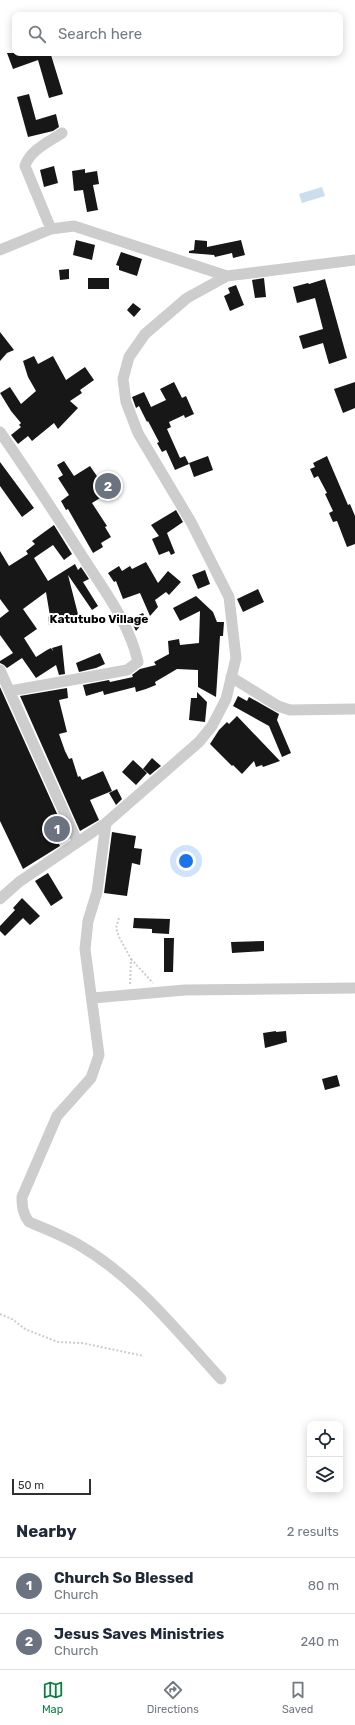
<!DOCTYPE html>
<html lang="en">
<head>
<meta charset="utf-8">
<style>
	:root { --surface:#fff; --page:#f6f6f7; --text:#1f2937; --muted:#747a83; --line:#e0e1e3; --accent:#0b8043 }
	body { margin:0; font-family:Rubik,sans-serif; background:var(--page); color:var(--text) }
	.controls { position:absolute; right:12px; bottom:12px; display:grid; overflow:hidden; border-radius:8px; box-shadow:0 2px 10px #0003 }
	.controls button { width:36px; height:36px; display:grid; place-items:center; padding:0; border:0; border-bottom:1px solid var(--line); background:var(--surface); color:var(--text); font:20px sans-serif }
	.scale { position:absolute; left:12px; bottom:10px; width:79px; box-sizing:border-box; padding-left:4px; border:2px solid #303030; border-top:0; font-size:11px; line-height:14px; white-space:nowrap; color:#303030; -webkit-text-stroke:3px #fff; paint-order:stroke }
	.you { position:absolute; left:186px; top:861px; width:14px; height:14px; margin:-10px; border:3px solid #fff; border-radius:50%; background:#1a73e8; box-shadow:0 0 0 6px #1a73e833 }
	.badge { display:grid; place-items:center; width:26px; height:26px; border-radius:50%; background:var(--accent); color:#fff; font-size:13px; font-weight:700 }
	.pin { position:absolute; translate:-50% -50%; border:2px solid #fff; box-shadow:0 1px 4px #0006 }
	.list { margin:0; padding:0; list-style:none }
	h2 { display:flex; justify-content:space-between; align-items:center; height:52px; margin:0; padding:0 16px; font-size:17px }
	h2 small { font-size:13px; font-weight:400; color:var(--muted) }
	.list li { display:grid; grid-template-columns:26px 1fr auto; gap:12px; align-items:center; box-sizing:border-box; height:56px; padding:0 16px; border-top:1px solid var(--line) }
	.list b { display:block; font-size:15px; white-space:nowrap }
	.list p { margin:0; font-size:13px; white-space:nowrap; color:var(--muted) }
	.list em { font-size:13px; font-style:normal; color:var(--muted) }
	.icon { flex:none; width:22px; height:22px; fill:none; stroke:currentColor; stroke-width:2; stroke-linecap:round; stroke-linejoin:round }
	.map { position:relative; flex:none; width:355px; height:1505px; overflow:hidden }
	.search { position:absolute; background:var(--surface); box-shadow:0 2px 10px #0003; left:12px; right:12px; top:12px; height:44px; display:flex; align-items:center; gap:10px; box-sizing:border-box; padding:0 14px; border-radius:8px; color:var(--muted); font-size:15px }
	.sheet { height:164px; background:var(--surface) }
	nav { display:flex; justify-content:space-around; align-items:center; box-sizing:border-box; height:56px; border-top:1px solid var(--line); background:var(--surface); font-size:11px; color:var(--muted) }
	nav a { display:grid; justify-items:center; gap:2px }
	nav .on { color:var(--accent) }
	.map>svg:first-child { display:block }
	.water { fill:#cbdeeb }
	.building { fill:#171717 }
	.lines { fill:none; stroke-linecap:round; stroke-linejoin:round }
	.path { stroke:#cdcdcd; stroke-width:2; stroke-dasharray:2 2; stroke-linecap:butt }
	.minor { stroke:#cdcdcd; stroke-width:11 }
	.labels { text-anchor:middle; stroke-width:4; stroke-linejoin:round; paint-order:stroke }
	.neighbourhood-label { font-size:12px; font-weight:bold; fill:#000; stroke:#fff }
</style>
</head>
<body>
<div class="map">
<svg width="355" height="1505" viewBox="0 0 355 1505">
	<rect width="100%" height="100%" fill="#fff"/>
	<path class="water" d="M 322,187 L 325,196 L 302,203 L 299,194 Z"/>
	<path class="building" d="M 7,53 L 53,53 L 51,55 L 63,94 L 49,98 L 38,60 L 13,69 Z
		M 29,94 L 36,120 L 56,114 L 59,127 L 53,131 L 28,137 L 17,97 Z
		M 54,166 L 58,183 L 44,187 L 40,170 Z
		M 85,169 L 85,173 L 97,171 L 99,184 L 93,185 L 98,210 L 87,212 L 83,190 L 74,191 L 72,171 Z
		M 76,240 L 95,245 L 92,260 L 73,255 Z
		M 195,240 L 207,241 L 207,247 L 241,240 L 245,255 L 233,258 L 232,253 L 215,257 L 214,255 L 189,253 L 189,251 L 194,250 Z
		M 121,252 L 142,259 L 137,276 L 119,270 L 119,266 L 116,265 Z
		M 69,269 L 69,279 L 60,280 L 59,270 Z
		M 88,278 L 109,278 L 109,289 L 88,289 Z
		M 264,278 L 266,297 L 255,298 L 252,280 Z
		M 325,279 L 347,358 L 329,364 L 323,343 L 303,349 L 299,336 L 323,329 L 315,298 L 297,303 L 293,287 L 308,283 L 309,284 Z
		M 236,285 L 244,305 L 230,311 L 224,296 L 230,293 L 228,288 Z
		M 133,303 L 141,309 L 134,317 L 127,310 Z
		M 0,332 L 14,350 L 7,353 L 0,361 Z
		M 34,356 L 38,364 L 53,356 L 66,380 L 85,367 L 94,380 L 80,390 L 82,393 L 70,401 L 78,408 L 58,429 L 54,423 L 32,441 L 28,436 L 18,444 L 11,435 L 21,427 L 19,425 L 21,423 L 11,411 L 0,393 L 10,387 L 21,404 L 36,391 L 28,377 L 23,361 Z
		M 174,382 L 182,398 L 186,396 L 194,414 L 185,418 L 184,415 L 169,422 L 171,427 L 167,429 L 180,458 L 185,456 L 189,464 L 175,470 L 166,450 L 162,452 L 157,443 L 159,442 L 148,421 L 147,422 L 139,406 L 136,408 L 132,397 L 144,392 L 151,407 L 166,400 L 160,389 Z
		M 355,382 L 355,408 L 343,413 L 334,389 Z
		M 208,456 L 213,470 L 194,477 L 189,463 Z
		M 327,456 L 348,505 L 350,504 L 355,516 L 355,544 L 347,547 L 337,521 L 333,522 L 329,513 L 333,511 L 325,494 L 327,493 L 318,476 L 314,478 L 310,469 L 315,467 L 313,463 Z
		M 64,461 L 74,476 L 90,466 L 101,482 L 111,476 L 118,487 L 92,503 L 107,526 L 105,527 L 111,537 L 101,543 L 103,547 L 93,553 L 68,509 L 66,510 L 61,501 L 69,495 L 58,478 L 63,475 L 57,465 Z
		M 0,462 L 34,508 L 22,517 L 0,486 Z
		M 176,510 L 183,522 L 167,533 L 175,553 L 171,555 L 169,551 L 159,555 L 152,539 L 159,536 L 151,525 Z
		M 54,525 L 72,554 L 64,560 L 53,545 L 34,558 L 48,581 L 75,564 L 78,570 L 81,567 L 89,579 L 83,582 L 98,606 L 92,610 L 68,575 L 80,622 L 72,624 L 71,621 L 49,625 L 48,617 L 50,616 L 46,592 L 23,609 L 37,629 L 24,638 L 36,657 L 47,650 L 51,648 L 53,651 L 52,648 L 62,645 L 65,674 L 59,675 L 56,665 L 36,678 L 22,658 L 7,668 L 4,665 L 0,663 L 0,661 L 13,653 L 0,635 L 0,618 L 9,611 L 0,599 L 0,551 L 9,566 L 28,554 L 26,551 L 35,544 L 32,541 Z
		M 146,562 L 158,583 L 168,571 L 181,582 L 169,595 L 166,592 L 155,600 L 158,607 L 150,616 L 140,593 L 123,599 L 116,581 L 114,582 L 108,573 L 119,566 L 122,571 L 130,566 L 132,569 Z
		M 205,570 L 210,584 L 198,589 L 192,575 Z
		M 258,589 L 264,602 L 243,612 L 237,599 Z
		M 196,596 L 213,612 L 217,622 L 224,622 L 223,636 L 220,636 L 216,697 L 198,687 L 198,670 L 177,669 L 155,682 L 156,685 L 146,689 L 136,692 L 135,687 L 104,695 L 103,691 L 86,696 L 83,685 L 109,680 L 110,682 L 133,677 L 132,675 L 140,669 L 156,665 L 154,662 L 169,654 L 168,641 L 179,639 L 180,645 L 199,643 L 200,611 L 180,621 L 173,608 Z
		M 143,613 L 146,619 L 136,631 L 130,619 Z
		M 100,653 L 105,664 L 96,668 L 79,672 L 76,663 Z
		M 0,687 L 68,838 L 58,842 L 60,846 L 23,869 L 0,821 Z
		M 67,688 L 68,698 L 59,700 L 67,732 L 59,734 L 65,751 L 69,759 L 72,758 L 78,777 L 80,776 L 82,780 L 103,771 L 112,791 L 90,800 L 99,820 L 80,831 L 20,696 Z
		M 197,692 L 207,702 L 205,722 L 189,720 L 191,698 L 197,698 Z
		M 238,696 L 247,701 L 249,697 L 279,714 L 277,720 L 291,753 L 282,757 L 269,726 L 233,706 Z
		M 237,716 L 280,761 L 263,767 L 262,765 L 256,767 L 254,761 L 242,774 L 233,765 L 232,766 L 210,744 L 219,730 L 227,722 L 229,724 Z
		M 152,758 L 161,766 L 150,775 L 143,769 Z
		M 133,760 L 147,773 L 136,785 L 122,772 Z
		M 117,789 L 122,799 L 116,805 L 109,793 Z
		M 112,832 L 136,836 L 134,848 L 142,849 L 140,865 L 132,863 L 127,896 L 104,893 Z
		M 48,873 L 63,898 L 51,906 L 35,881 Z
		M 22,898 L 40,916 L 30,925 L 23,918 L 5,936 L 0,931 L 0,926 L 15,910 L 13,908 Z
		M 134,918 L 170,919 L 169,934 L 152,933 L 152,929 L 133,928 Z
		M 164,938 L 174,938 L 173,972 L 164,972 Z
		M 264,941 L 264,951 L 232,953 L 231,942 Z
		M 276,1031 L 276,1032 L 286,1031 L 287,1042 L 265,1048 L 263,1033 Z
		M 337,1075 L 340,1086 L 325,1090 L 322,1079 Z"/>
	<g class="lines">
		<path class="path" d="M 119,918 L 116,928 L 119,937 L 131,959 L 130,985
			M 131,959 L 153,983
			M 0,1314 L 12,1319 L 25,1329 L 58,1342 L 82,1343 L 144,1356"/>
		<path class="minor" d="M 51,229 L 25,166 C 30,150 49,142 62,133
			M 0,250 L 51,229 L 74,226 L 227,276
			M 0,432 C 30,475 58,518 86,562 C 106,593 130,625 138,662 L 127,670 L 10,691
			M 0,670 L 77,841
			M 231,677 L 278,706 L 290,710 L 355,709
			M 106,823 L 97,892 L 88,921 L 85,949 L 99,1055 L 91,1078 L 57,1116 L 22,1197 C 22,1207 23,1214 29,1222 C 46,1229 64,1236 79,1245 C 136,1278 177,1331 221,1379
			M 0,899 L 19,882 L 106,823 L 199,742 L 212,726 L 226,699 L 236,658 L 229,597 L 191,522 L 138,433 L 126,402 L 123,379 L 129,357 L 145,334 L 187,298 L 227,276 L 355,260
			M 93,998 L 185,990 L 355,988"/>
	</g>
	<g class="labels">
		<g class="neighbourhood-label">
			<text x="99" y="623">Katutubo Village</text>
		</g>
	</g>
</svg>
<div class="controls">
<button><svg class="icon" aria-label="locate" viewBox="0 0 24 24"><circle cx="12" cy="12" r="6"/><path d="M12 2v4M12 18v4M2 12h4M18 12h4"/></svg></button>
<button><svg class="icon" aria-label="layers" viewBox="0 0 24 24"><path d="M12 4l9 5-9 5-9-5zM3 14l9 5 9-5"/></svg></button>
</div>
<div class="scale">50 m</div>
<div class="you"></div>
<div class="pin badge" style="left:57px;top:829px;background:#6b7280">1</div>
<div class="pin badge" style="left:108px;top:486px;background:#6b7280">2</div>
<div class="search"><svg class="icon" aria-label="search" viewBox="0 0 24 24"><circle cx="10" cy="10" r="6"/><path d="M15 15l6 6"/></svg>Search here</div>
</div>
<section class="sheet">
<h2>Nearby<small>2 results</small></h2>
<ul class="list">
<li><span class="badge" style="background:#6b7280">1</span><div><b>Church So Blessed</b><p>Church</p></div><em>80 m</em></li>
<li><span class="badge" style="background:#6b7280">2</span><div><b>Jesus Saves Ministries</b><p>Church</p></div><em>240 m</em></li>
</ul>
</section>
<nav>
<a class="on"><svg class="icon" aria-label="map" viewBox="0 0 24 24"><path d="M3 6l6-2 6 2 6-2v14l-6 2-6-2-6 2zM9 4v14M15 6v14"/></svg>Map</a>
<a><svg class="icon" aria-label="directions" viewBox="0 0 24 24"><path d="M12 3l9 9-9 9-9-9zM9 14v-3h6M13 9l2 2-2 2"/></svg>Directions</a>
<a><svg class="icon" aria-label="saved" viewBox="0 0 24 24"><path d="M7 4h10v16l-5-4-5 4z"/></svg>Saved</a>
</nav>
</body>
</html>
